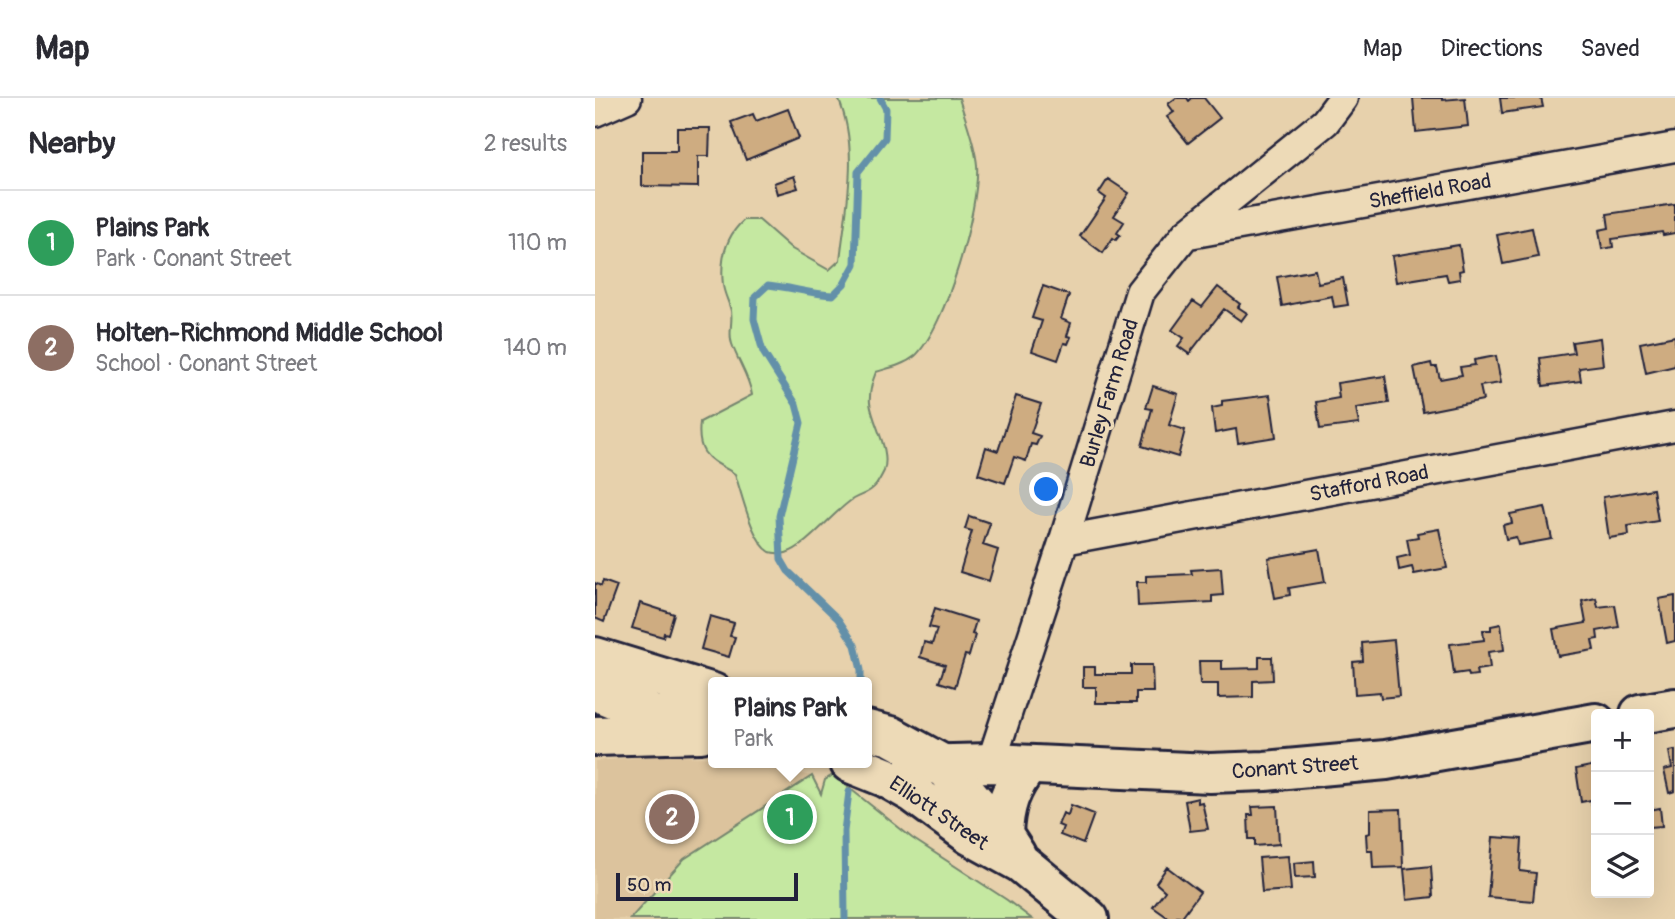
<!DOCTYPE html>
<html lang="en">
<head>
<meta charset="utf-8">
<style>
	:root { --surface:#fff; --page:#f2f2f3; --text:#2b2b33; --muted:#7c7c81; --line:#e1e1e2; --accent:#db2777 }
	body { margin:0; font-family:Pangolin,sans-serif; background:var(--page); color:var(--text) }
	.controls { position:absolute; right:21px; bottom:21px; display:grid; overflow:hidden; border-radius:7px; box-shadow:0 7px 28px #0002 }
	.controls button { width:63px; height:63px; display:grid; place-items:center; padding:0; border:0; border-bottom:2px solid var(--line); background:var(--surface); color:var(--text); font:35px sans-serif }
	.scale { position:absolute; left:21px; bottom:18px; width:182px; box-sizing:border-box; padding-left:7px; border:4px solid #22223b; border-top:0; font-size:19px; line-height:24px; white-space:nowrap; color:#22223b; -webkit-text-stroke:5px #eddab7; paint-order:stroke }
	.you { position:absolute; left:452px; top:392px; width:24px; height:24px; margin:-18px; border:5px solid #fff; border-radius:50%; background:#1a73e8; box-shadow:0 0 0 10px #1a73e833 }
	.badge { display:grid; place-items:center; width:46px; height:46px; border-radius:50%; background:var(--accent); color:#fff; font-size:23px; font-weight:700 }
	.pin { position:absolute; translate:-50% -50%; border:4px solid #fff; box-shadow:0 2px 7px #0006 }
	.popup { position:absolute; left:113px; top:579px; width:164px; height:91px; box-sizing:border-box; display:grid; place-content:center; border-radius:7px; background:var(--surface); filter:drop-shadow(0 2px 5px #0005); font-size:23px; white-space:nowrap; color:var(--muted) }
	.popup b { font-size:26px; color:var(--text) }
	.popup::after { content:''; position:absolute; left:50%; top:100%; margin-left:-14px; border:14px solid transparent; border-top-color:var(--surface) }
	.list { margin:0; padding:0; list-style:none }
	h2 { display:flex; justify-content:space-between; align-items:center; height:91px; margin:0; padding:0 28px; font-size:30px }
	h2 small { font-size:23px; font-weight:400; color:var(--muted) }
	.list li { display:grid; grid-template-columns:46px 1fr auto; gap:21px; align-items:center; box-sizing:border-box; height:105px; padding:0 28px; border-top:2px solid var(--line) }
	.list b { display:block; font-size:26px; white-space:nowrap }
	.list p { margin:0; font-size:23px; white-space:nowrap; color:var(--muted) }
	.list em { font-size:23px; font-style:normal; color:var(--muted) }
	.icon { flex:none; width:38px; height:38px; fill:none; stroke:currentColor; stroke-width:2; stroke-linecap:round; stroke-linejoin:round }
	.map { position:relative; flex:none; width:1080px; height:821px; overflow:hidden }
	header { display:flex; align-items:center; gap:42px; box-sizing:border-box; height:98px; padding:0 35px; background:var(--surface); border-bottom:2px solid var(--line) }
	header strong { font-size:33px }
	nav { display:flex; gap:38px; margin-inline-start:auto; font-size:24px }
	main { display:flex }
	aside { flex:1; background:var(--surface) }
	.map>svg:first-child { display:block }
	.built { fill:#dcc39d }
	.green { fill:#c5e8a1; stroke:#74856e; stroke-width:2 }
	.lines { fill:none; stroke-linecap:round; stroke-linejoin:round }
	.stream { stroke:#6490a9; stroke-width:7 }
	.building { fill:#ceac81; stroke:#22223b; stroke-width:2 }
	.minor-casing { stroke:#22223b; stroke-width:33 }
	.secondary-casing { stroke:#22223b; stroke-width:44 }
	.primary-casing { stroke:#22223b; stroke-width:44 }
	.minor { stroke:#eddab7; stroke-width:28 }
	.secondary { stroke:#eddab7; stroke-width:38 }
	.primary { stroke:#eddab7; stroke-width:38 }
	.labels { text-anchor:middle; stroke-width:7; stroke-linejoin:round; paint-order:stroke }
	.street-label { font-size:21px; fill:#22223b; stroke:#eddab7 }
</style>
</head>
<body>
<header>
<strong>Map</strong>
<nav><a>Map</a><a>Directions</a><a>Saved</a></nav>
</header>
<main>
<aside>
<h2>Nearby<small>2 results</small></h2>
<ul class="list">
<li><span class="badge" style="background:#2e9e5b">1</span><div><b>Plains Park</b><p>Park · Conant Street</p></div><em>110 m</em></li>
<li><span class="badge" style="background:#8d6e63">2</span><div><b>Holten-Richmond Middle School</b><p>School · Conant Street</p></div><em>140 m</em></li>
</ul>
</aside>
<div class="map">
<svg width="1080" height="821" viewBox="0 0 1080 821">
	<rect width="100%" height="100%" fill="#e7d1ac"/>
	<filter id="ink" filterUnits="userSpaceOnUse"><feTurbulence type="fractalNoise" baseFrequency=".0143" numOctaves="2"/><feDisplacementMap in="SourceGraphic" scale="14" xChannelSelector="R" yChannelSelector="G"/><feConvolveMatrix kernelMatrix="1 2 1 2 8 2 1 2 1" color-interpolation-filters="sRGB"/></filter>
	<g filter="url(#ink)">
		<path class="built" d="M 73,657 L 118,660 L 118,665 L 152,665 L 217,678 L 89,761 L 35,821 L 0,821 L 0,663 Z"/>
		<path class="green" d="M 243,0 L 364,0 C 370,21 380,45 382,67 C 385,109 351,229 320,258 C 309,267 294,270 281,274 C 277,284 274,294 275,305 C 278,327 296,351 289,373 C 287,377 284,383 281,387 C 275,395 267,396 258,401 C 239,413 212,449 191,455 C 188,456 178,455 175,454 C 157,444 147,396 140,376 C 115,361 101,358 105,324 L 157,297 C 154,278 143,264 137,246 C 133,236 138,224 136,213 C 134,204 129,196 128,187 C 125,161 130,139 149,122 L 164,122 L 197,151 L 234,172 L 245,162 C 251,110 265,49 243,0 Z
			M 238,677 L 317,740 L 412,802 L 437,821 L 35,821 L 89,761 L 217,678 L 226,696 L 230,682 Z"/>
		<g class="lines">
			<path class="stream" d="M 266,584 L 266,572 L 260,547 L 243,521 L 193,473 L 186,461 L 184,418 L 206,325 L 201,306 L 168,254 L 159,221 L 160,199 L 173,187 C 195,189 216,196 238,197 L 249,186 L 260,166 L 263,74 L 290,40 L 291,11 L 285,0
				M 250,821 L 249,733 L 254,694"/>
		</g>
		<path class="building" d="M 581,0 L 592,0 L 594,3 L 597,0 L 609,0 L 625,20 L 593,45 L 572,19 L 579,14 L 573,6 Z
			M 818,0 L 847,0 L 847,2 L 870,0 L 873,28 L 821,34 Z
			M 905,0 L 946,0 L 948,9 L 907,15 Z
			M 193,11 L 204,40 L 151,62 L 136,24 L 158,16 L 161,23 Z
			M 82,30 L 115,30 L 114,58 L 103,58 L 103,89 L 47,88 L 47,53 L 82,53 Z
			M 199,78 L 203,90 L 182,96 L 179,85 Z
			M 513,81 L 534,95 L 519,118 L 529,124 L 522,135 L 525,137 L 521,142 L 518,140 L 508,155 L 485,138 L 511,100 L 504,95 Z
			M 1080,106 L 1080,135 L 1068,137 L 1067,134 L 1017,141 L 1018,149 L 1007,151 L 1004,132 L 1014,130 L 1012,116 Z
			M 937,130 L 943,159 L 908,166 L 902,137 Z
			M 864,147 L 868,172 L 864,173 L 865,181 L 853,183 L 851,176 L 801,184 L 797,158 Z
			M 720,172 L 723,185 L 748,180 L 753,207 L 739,209 L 737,198 L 687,208 L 682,179 Z
			M 448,188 L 474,197 L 466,221 L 476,225 L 472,238 L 476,239 L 473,246 L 469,245 L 463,262 L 437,253 L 447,223 L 437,220 Z
			M 623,189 L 645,206 L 643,209 L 652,215 L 646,223 L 629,211 L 594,256 L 583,248 L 589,240 L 577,232 L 598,203 L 607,209 Z
			M 1080,238 L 1080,268 L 1051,275 L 1045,245 Z
			M 1005,240 L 1008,267 L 984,270 L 986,283 L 948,288 L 945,260 L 979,255 L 977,244 Z
			M 901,258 L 906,285 L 885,288 L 888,302 L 828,314 L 819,269 L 836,265 L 837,269 L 842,269 L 845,281 L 867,277 L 865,269 L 880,267 L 879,262 Z
			M 790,278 L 794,305 L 761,310 L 764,326 L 725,331 L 721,304 L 744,300 L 742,285 Z
			M 558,288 L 583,296 L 574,327 L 590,332 L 583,359 L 547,348 L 557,311 L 551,310 Z
			M 675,297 L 681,339 L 643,345 L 641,331 L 620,335 L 617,310 L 627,308 L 627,303 Z
			M 421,298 L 446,306 L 436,335 L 445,338 L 441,347 L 436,346 L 431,363 L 419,359 L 410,385 L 383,376 L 391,349 L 403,353 Z
			M 1058,391 L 1063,423 L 1033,428 L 1034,437 L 1014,440 L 1008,399 Z
			M 950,409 L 957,441 L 923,447 L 921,439 L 911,441 L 908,427 L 917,425 L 915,416 Z
			M 374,418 L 395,425 L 388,447 L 403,452 L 394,483 L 365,474 L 377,433 L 370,431 Z
			M 844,431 L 852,470 L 819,476 L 817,469 L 804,472 L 802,460 L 815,457 L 812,441 L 823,439 L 822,435 Z
			M 724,451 L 730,484 L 694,490 L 695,497 L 680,500 L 673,460 Z
			M 626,470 L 628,497 L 617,498 L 617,504 L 543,508 L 542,484 L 551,484 L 551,478 L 597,476 L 596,472 Z
			M 8,483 L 22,488 L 9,524 L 0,520 L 0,485 L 6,488 Z
			M 1080,498 L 1080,543 L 1072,545 L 1064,501 Z
			M 1001,500 L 1003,509 L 1020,507 L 1024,529 L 1002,533 L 1003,541 L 997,542 L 999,552 L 963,558 L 958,531 L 991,525 L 987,503 Z
			M 45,505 L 79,516 L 73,536 L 69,535 L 68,539 L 37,530 Z
			M 340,510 L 381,523 L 377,536 L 380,537 L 374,558 L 370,557 L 360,589 L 344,584 L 350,567 L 325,559 L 329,544 L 337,546 L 342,531 L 334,529 Z
			M 115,518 L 139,525 L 135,538 L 140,539 L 134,559 L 106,551 Z
			M 906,526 L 909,552 L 893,554 L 895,570 L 881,572 L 882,577 L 874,578 L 873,574 L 859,576 L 855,546 L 889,542 L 888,532 L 896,532 L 896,528 Z
			M 799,542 L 804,598 L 786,600 L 785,594 L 760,596 L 758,564 L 768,563 L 767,545 Z
			M 664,559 L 677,559 L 678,582 L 658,583 L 658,599 L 623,600 L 623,586 L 605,586 L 604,563 L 627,563 L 627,571 L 664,570 Z
			M 536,567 L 557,567 L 558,594 L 541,594 L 541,605 L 501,605 L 501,589 L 488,589 L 488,569 L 500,569 L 500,576 L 536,576 Z
			M 1080,652 L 1080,693 L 1074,695 L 1069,672 L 1077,670 L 1074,653 Z
			M 1001,667 L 1001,716 L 998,716 L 996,702 L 986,704 L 981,671 Z
			M 603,700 L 603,705 L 607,704 L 613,731 L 595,733 L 590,703 Z
			M 476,707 L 499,716 L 488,746 L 465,737 L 468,729 L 463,727 L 468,715 L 473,717 Z
			M 682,708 L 684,746 L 660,748 L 660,741 L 654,741 L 653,717 L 658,717 L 657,709 Z
			M 1065,710 L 1067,728 L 1054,729 L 1054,712 Z
			M 806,711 L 808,769 L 778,770 L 777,752 L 772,752 L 771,736 L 775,735 L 775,712 Z
			M 898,739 L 927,741 L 925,773 L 941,775 L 938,803 L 893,799 Z
			M 693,758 L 696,792 L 667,794 L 664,760 Z
			M 719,763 L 720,779 L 700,780 L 699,765 Z
			M 836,768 L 838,799 L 812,802 L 809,771 Z
			M 572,769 L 605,794 L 586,820 L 583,818 L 580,821 L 575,821 L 558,809 L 570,793 L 561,785 Z"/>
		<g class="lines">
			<g class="minor-casing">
				<path id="minor" d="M 0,14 L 32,0
					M 594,136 L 1080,49
					M 469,442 L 1080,328
					M 396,665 L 469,442 L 545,194 L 591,136 L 730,24 L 748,0"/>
			</g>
			<g class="secondary-casing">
				<path id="secondary" d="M 1045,616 L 1080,610
					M 0,638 L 106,635
					M 320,667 L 396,665 L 615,675 L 670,673 L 791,662 L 1001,625"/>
			</g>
			<g class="primary-casing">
				<path id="primary" d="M 0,559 L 118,595
					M 0,593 L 56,616 L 118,633
					M 272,632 L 296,638 L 347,666 L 408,737 L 421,757
					M 255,665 L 290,679 L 318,695 L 375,737 L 426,765 L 494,821
					M 408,737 C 409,709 415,690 433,668"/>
			</g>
			<use href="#minor" class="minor"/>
			<use href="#secondary" class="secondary"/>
			<use href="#primary" class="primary"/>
		</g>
	</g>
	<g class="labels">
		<g class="street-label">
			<text transform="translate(835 93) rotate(-10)" y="7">Sheffield Road</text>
			<text transform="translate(514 295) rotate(-73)" y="7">Burley Farm Road</text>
			<text transform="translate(774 385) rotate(-11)" y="7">Stafford Road</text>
			<text transform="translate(700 669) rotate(-4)" y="7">Conant Street</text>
			<text transform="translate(344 715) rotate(34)" y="7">Elliott Street</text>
		</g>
	</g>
</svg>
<div class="controls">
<button>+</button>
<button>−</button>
<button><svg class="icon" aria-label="layers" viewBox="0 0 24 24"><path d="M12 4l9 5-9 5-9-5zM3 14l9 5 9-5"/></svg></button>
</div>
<div class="scale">50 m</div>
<div class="you"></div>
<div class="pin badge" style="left:195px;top:719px;background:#2e9e5b">1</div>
<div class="popup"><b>Plains Park</b>Park</div>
<div class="pin badge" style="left:77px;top:719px;background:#8d6e63">2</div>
</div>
</main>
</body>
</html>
